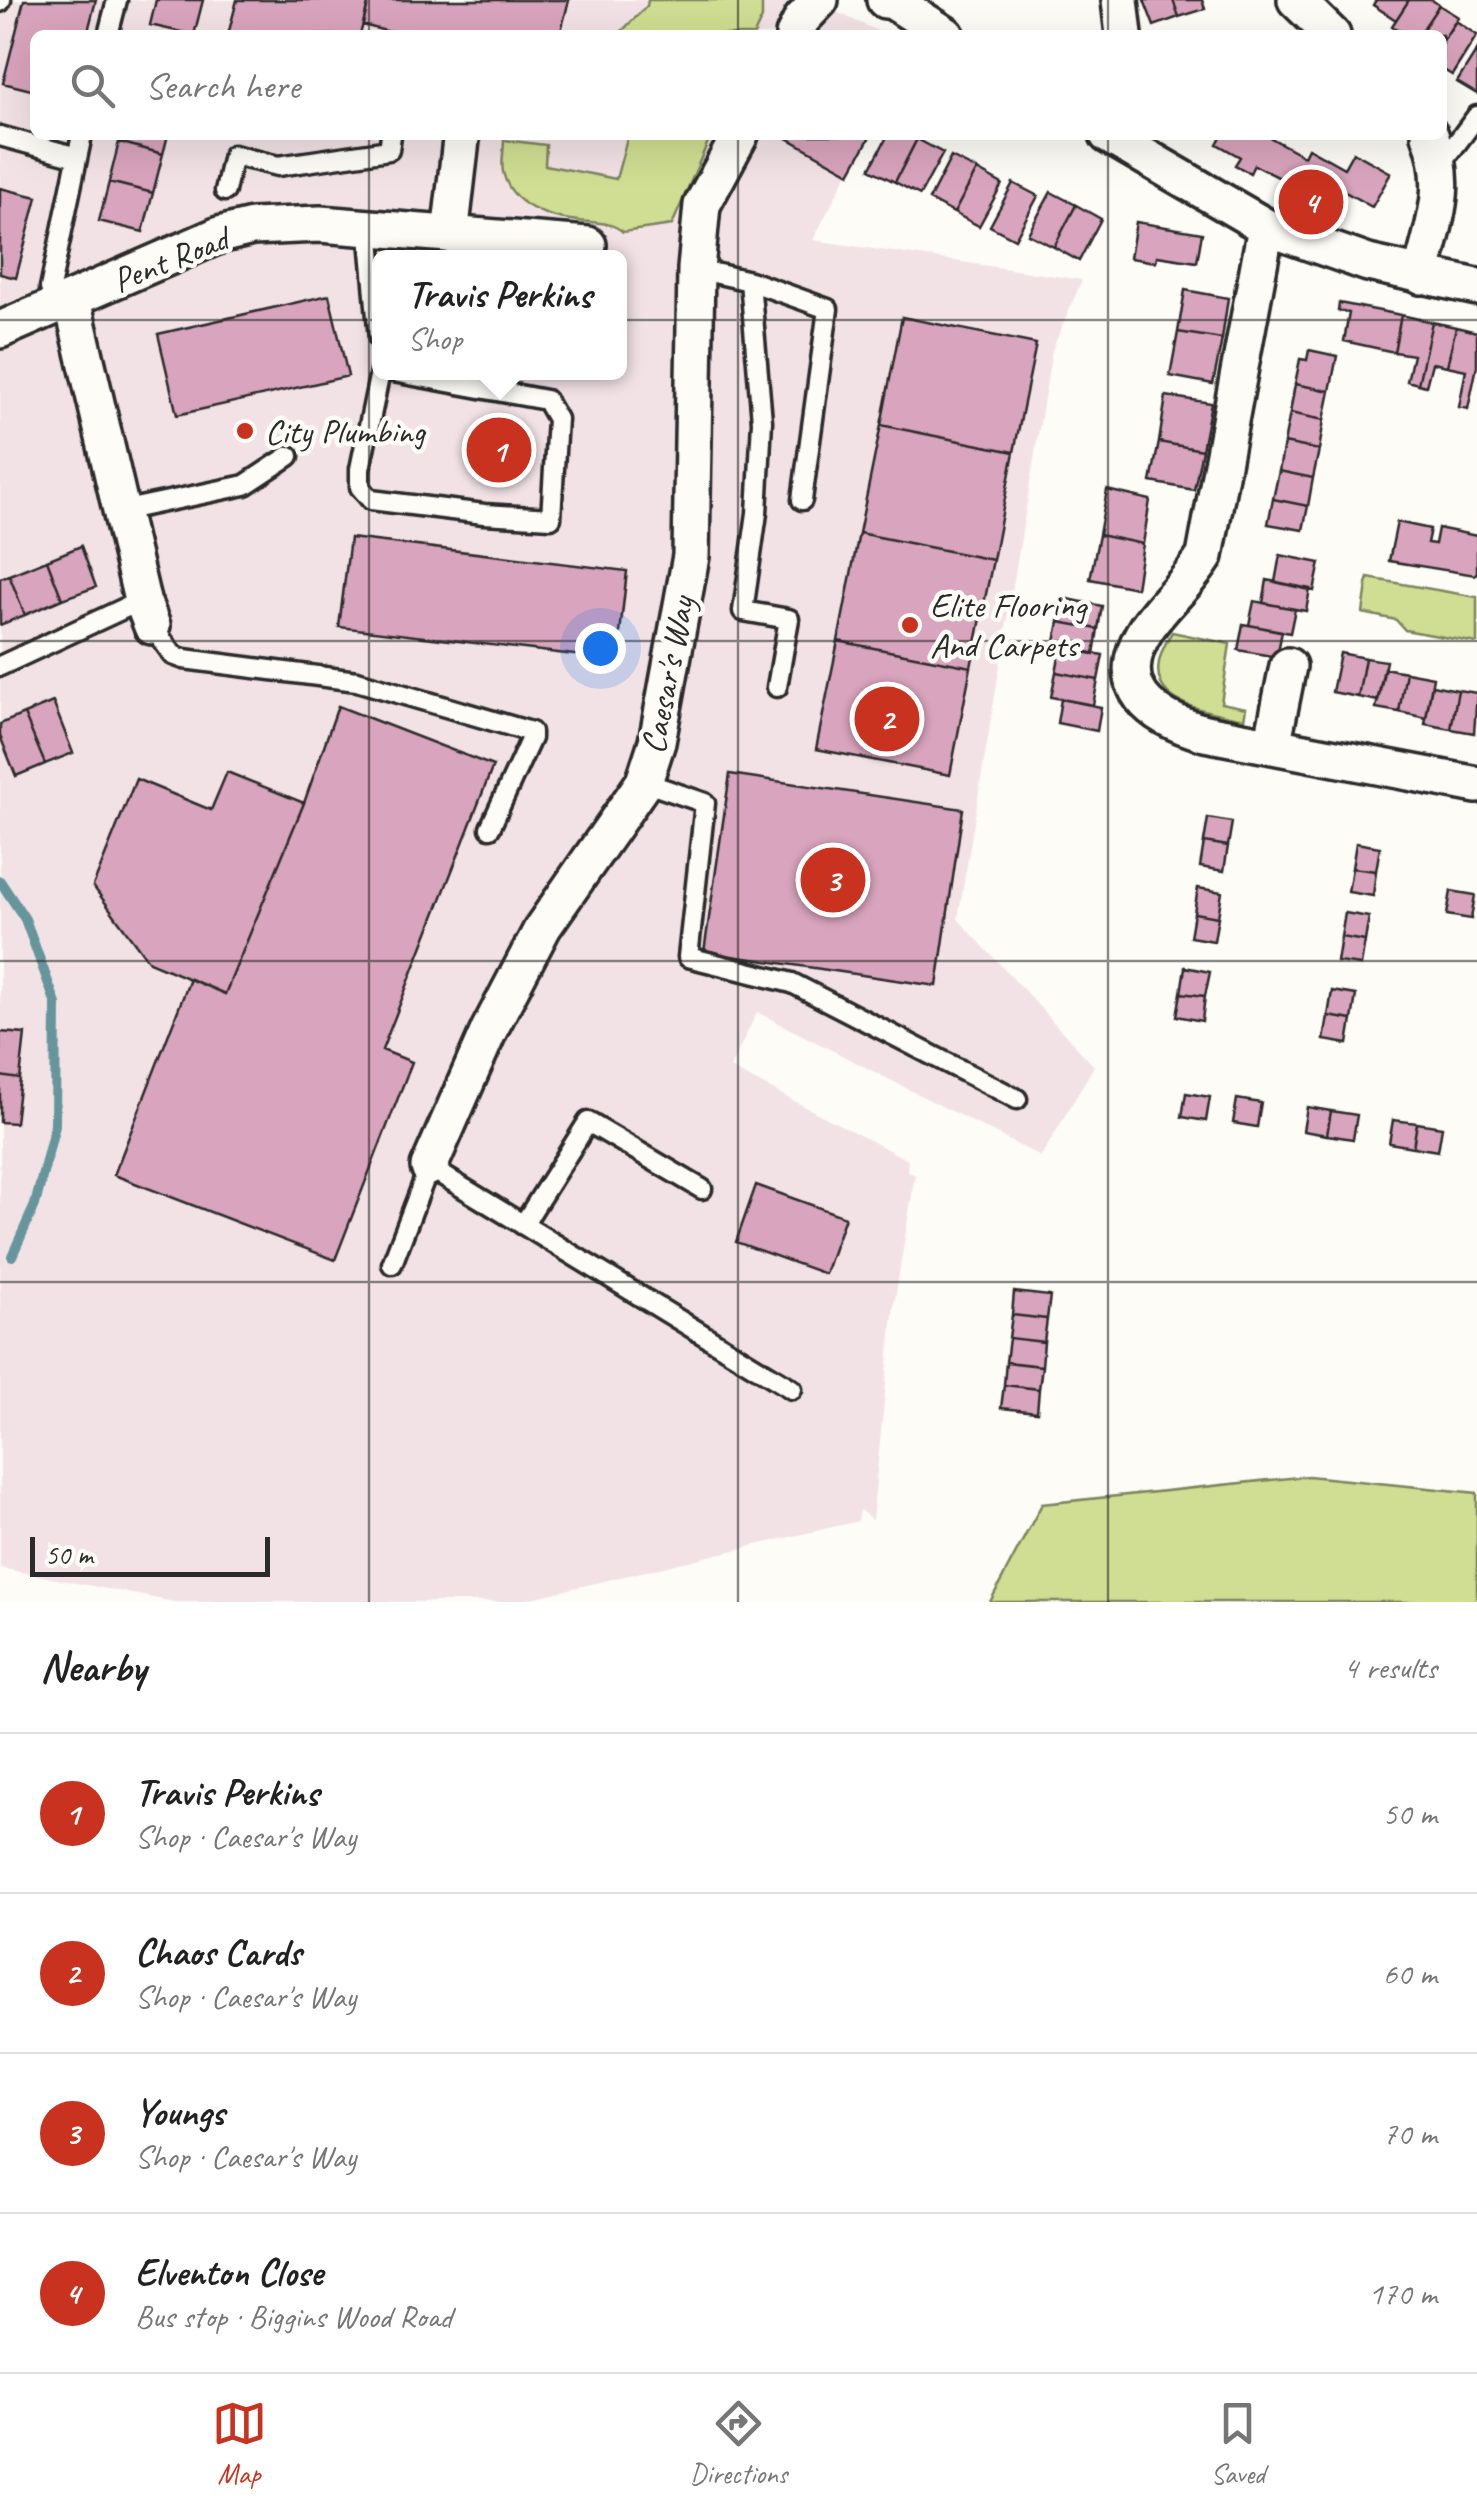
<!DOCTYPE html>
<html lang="en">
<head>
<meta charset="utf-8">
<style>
	:root { --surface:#fff; --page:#f2f2f2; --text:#222; --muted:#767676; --line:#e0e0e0; --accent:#c8321e }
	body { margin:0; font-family:Caveat,sans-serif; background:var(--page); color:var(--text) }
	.scale { position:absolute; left:30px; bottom:25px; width:240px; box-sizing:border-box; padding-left:10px; border:5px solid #2b2b2b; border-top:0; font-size:28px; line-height:35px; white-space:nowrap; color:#2b2b2b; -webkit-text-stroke:8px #fdfcf7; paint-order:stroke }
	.you { position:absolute; left:600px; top:648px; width:35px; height:35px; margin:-25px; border:8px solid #fff; border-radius:50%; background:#1a73e8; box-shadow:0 0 0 15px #1a73e833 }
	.badge { display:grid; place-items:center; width:65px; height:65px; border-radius:50%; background:var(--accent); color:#fff; font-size:32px; font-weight:700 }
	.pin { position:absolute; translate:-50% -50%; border:5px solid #fff; box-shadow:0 2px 10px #0006 }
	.popup { position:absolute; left:372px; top:250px; width:255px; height:130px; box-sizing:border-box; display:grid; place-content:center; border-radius:15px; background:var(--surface); filter:drop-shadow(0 2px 8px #0005); font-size:32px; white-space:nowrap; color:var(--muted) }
	.popup b { font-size:38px; color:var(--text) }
	.popup::after { content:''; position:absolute; left:50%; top:100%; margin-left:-20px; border:20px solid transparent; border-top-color:var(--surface) }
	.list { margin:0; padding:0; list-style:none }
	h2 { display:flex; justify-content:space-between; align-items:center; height:130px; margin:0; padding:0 40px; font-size:42px }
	h2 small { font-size:32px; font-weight:400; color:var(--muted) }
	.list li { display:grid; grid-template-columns:65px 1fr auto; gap:30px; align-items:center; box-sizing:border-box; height:160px; padding:0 40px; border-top:2px solid var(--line) }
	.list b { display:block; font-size:38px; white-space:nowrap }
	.list p { margin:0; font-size:32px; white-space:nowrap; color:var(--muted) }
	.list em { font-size:32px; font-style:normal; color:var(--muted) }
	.icon { flex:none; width:55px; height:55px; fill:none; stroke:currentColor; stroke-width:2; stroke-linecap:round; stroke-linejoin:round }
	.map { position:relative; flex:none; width:1477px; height:1602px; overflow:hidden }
	.search { position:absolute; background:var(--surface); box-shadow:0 10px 40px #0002; left:30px; right:30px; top:30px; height:110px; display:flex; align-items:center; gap:25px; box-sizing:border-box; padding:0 35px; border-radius:15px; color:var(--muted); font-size:38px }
	.sheet { height:770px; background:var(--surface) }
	nav { display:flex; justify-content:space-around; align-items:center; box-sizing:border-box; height:140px; border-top:2px solid var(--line); background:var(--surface); font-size:28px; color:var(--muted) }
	nav a { display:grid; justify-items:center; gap:5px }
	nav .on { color:var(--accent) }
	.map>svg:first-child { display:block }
	.built { fill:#f2e2e6; fill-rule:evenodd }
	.green { fill:#cfde92; stroke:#7d845e; stroke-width:2.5 }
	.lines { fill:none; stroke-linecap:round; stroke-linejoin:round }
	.stream { stroke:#66969c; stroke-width:10 }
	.building { fill:#d9a4bd; stroke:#2b2b2b; stroke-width:2.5 }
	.service-casing { stroke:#2b2b2b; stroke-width:25 }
	.minor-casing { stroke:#2b2b2b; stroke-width:42 }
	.service { stroke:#fdfcf7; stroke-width:18 }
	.minor { stroke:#fdfcf7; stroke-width:35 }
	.grid { fill:none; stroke:#2b2b2b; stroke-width:2.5; stroke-opacity:0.55 }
	.poi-dot { fill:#c8321e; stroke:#fdfcf7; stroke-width:4 }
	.labels { text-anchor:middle; stroke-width:9; stroke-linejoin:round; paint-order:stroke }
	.street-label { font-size:35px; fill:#2b2b2b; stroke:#fdfcf7 }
	.poi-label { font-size:35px; fill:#2b2b2b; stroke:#fdfcf7; text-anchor:start }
</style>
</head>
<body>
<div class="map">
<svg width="1477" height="1602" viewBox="0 0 1477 1602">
	<rect width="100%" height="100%" fill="#fdfcf7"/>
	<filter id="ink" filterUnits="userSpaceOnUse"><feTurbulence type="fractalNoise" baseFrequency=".01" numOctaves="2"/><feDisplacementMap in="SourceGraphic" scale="20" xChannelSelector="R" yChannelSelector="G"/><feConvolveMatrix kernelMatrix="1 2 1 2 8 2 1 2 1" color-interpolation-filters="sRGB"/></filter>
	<g filter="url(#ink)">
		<path class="built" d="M 0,0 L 811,0 L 886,35 L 35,35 L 35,135 L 867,135 L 813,240 L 1082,280 L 1052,350 L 958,919 L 1094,1066 L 1041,1157 L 757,1012 L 730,1068 L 908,1160 L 907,1170 L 915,1175 L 894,1305 L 872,1520 L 860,1510 L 858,1521 L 515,1602 L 174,1602 L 0,1568 ZM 379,258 L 619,258 L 619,372 L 379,372 Z"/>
		<path class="green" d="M 648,0 L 762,0 L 762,18 L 754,35 L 618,35 L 647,6 Z
			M 628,135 L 711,135 L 672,225 L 623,232 C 611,221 594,223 578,221 C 548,218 511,206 503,172 C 501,163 504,150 504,140 L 546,145 L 545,165 L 616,179 Z
			M 1368,578 L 1477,597 L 1477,643 L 1405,630 L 1396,620 L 1363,613 Z
			M 1172,632 L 1230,644 L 1221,703 L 1246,708 L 1244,719 C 1195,709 1129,701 1172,632 Z
			M 1308,1476 L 1477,1493 L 1477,1602 L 990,1602 L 1042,1504 Z"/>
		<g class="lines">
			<path class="stream" d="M 0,881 L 25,919 L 56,1004 L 55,1125 L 35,1205 L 12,1256"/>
		</g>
		<path class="building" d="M 24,0 L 96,0 L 87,35 L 35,35 L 35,91 L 3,83 Z
			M 156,0 L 203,0 L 194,35 L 150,25 Z
			M 237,0 L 369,0 L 360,35 L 228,35 Z
			M 369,0 L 569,0 L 560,35 L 401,35 L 363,25 Z
			M 1144,0 L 1173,0 L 1179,17 L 1154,26 Z
			M 1173,0 L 1202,0 L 1205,9 L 1179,17 Z
			M 1376,0 L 1409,0 L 1396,20 L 1373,5 Z
			M 1409,0 L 1432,0 L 1439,5 L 1419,35 L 1406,35 L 1392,26 Z
			M 1439,5 L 1458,17 L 1442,42 L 1442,35 L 1419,35 Z
			M 1456,21 L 1477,35 L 1452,75 L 1442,69 L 1442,42 Z
			M 1477,50 L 1477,94 L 1457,82 Z
			M 121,135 L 168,135 L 163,154 L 119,142 Z
			M 782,135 L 871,135 L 850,173 Z
			M 888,135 L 909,135 L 917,139 L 895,182 L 870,169 Z
			M 1222,135 L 1272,135 L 1271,138 L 1304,156 L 1308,148 L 1344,168 L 1353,152 L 1391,173 L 1372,207 L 1345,192 L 1335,211 L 1314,200 L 1316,196 L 1254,165 L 1250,173 L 1235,165 L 1240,157 L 1217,144 Z
			M 917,139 L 943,153 L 920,195 L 895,182 Z
			M 119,142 L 163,154 L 153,193 L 109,182 Z
			M 951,157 L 977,170 L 954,213 L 929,200 Z
			M 977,170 L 1002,184 L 979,226 L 954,213 Z
			M 109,182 L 153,193 L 143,232 L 99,221 Z
			M 1013,183 L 1038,196 L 1015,239 L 990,226 Z
			M 0,188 L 37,197 L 16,278 L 0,274 Z
			M 1051,192 L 1076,205 L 1054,247 L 1028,234 Z
			M 1076,205 L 1101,219 L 1079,261 L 1054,247 Z
			M 1136,222 L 1202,233 L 1197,262 L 1157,256 L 1156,262 L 1130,258 Z
			M 1185,290 L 1228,298 L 1222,339 L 1178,332 Z
			M 329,295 L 348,376 L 177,415 L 158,334 Z
			M 1339,303 L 1401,315 L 1394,352 L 1344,341 L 1349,313 L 1338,311 Z
			M 1401,315 L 1432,322 L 1418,384 L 1407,381 L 1413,355 L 1394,352 Z
			M 902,317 L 1036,344 L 1014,452 L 881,425 Z
			M 1432,322 L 1456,327 L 1447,366 L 1432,363 L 1426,386 L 1418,384 Z
			M 1456,327 L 1477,332 L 1477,366 L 1468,409 L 1459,407 L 1466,370 L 1447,366 Z
			M 1178,332 L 1222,339 L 1213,384 L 1170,376 Z
			M 1309,350 L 1337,356 L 1330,391 L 1295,384 L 1300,359 L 1307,360 Z
			M 1295,384 L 1330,391 L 1324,420 L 1290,413 Z
			M 1166,396 L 1211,403 L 1202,450 L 1159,442 Z
			M 1290,413 L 1324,420 L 1319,450 L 1284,443 Z
			M 881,425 L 1014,452 L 993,560 L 859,533 Z
			M 1159,442 L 1202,450 L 1194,490 L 1151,482 Z
			M 1284,443 L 1319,450 L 1313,478 L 1279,471 Z
			M 1279,471 L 1313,478 L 1308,506 L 1273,499 Z
			M 1107,490 L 1150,500 L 1143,544 L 1099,535 Z
			M 1273,499 L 1308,506 L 1303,530 L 1268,524 Z
			M 1397,522 L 1430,529 L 1427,543 L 1435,544 L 1438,528 L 1477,536 L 1477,572 L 1475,575 L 1389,561 Z
			M 859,533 L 993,560 L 971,667 L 838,641 Z
			M 1099,535 L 1143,544 L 1136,588 L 1090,579 Z
			M 350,538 L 627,571 L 617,660 L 339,627 Z
			M 81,546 L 96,587 L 62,599 L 47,560 Z
			M 1280,555 L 1320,563 L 1314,591 L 1275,582 Z
			M 47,560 L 62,599 L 25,615 L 9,575 Z
			M 9,575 L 25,615 L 0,625 L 0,578 Z
			M 1267,580 L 1310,589 L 1306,611 L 1263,603 Z
			M 1063,598 L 1102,606 L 1098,629 L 1059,622 Z
			M 1254,601 L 1295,609 L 1290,633 L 1249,625 Z
			M 1059,622 L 1098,629 L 1094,654 L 1054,647 Z
			M 1243,624 L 1282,631 L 1277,657 L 1238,650 Z
			M 838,641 L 971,667 L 950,775 L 816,749 Z
			M 1061,647 L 1103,655 L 1098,680 L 1056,672 Z
			M 1340,653 L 1365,658 L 1358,697 L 1332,692 Z
			M 1365,658 L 1386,661 L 1378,701 L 1358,697 Z
			M 1384,668 L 1406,672 L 1399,712 L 1376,708 Z
			M 1056,672 L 1098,680 L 1093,705 L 1051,697 Z
			M 1406,672 L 1433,677 L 1426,718 L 1399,712 Z
			M 1432,685 L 1458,690 L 1451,729 L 1425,724 Z
			M 1458,690 L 1477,693 L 1474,733 L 1451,729 Z
			M 1061,699 L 1101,707 L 1097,731 L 1057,723 Z
			M 53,702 L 73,753 L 45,764 L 24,714 Z
			M 338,706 L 493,766 L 382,1050 L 412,1062 L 335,1260 L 114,1175 L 190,979 L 225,994 L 304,803 Z
			M 24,714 L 45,764 L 16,776 L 0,736 L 0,724 Z
			M 227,772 L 304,803 L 225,994 L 149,962 L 93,886 L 136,779 L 211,810 Z
			M 730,774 L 963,809 L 937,986 L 704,952 Z
			M 1208,818 L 1232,822 L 1228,846 L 1204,842 Z
			M 1204,842 L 1228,846 L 1224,871 L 1200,867 Z
			M 1356,843 L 1380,847 L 1376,871 L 1352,868 Z
			M 1352,868 L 1376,871 L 1373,896 L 1348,892 Z
			M 1198,888 L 1222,892 L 1218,917 L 1194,913 Z
			M 1451,891 L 1475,895 L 1471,919 L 1447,915 Z
			M 1194,913 L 1218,917 L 1214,941 L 1190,937 Z
			M 1345,913 L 1369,917 L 1365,941 L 1341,937 Z
			M 1341,937 L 1365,941 L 1361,965 L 1337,962 Z
			M 1185,967 L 1210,972 L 1205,996 L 1181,993 Z
			M 1332,991 L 1356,995 L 1352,1020 L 1328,1016 Z
			M 1181,993 L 1205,996 L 1202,1021 L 1177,1016 Z
			M 1328,1016 L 1352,1020 L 1348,1044 L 1324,1040 Z
			M 0,1032 L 25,1034 L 20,1079 L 0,1076 Z
			M 0,1076 L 20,1079 L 15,1123 L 0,1122 Z
			M 1186,1093 L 1210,1097 L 1206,1121 L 1182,1117 Z
			M 1237,1099 L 1261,1103 L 1257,1127 L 1233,1123 Z
			M 1307,1107 L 1331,1111 L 1327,1135 L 1303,1131 Z
			M 1331,1111 L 1357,1115 L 1353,1139 L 1327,1135 Z
			M 1393,1120 L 1417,1123 L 1413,1147 L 1389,1143 Z
			M 1417,1123 L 1442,1127 L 1438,1151 L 1413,1147 Z
			M 756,1185 L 845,1217 L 825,1274 L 736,1242 Z
			M 1014,1292 L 1050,1296 L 1047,1319 L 1012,1315 Z
			M 1012,1315 L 1047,1319 L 1044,1342 L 1009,1338 Z
			M 1009,1338 L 1044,1342 L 1042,1366 L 1006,1362 Z
			M 1006,1362 L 1042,1366 L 1039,1389 L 1004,1385 Z
			M 1004,1385 L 1039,1389 L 1037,1412 L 1001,1408 Z"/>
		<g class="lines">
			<g class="service-casing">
				<path id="service" d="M 0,2 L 1,0
					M 108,35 L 117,0
					M 0,136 L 77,157
					M 1441,164 L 1477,116
					M 225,191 L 233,155 L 278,166 L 389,150 L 391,135
					M 369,228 L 379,339
					M 696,269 L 750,281 L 828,309 L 802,500
					M 750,281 L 762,421 L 757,513 L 743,611 L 789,619 L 777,687
					M 57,305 L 50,288 L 82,135
					M 380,372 L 360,469 L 360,487 L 371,500 L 484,514 L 551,518 L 557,419 L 546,400 L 393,372
					M 121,511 L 245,485 L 289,456
					M 152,626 L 173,655 L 184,659 L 357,681 L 531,732 L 531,738 L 490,828
					M 0,666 L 142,600
					M 644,782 L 705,803 L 688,957 L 792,983 L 1017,1099
					M 523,1225 L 588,1122 L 702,1189
					M 392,1264 L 429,1167 L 792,1389"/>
			</g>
			<g class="minor-casing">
				<path id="minor" d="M 885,0 L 893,1 L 946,35
					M 1120,0 L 1124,35
					M 1296,0 L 1332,35
					M 794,35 L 802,19 L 820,0
					M 1108,135 L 1266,227 L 1368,263 L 1477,287
					M 1266,227 L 1205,556 C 1189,583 1163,603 1146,629 C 1109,688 1152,718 1205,733 L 1477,785
					M 450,235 L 461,140
					M 1421,276 C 1433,225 1451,187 1430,135
					M 72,300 L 142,600 L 152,626
					M 0,330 L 219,235 L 252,227 L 320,224 L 588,245
					M 1272,746 L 1288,666
					M 429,1167 L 489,1030 L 543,927 L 644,782 L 657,742 L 691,556 L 696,269 L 702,205 L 740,135"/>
			</g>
			<use href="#service" class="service"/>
			<use href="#minor" class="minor"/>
		</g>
	</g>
	<path class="grid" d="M 369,0 L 369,35M 738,0 L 738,35M 1108,0 L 1108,35M 369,135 L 369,1602M 738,135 L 738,1602M 1108,135 L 1108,1602M 0,320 L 1477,320M 0,641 L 1477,641M 0,961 L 1477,961M 0,1282 L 1477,1282"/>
	<g class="poi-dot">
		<circle cx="245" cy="431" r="10"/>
		<circle cx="910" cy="625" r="10"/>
	</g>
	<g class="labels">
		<g class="street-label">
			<text transform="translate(170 259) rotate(-22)" y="12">Pent Road</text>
			<text transform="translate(667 675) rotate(-79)" y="12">Caesar's Way</text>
		</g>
		<g class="poi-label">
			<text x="265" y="443">City Plumbing</text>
			<text x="930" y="617">Elite Flooring<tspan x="930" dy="40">And Carpets</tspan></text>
		</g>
	</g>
</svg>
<div class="scale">50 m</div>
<div class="you"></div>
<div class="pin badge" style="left:499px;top:450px">1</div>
<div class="popup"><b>Travis Perkins</b>Shop</div>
<div class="pin badge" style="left:887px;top:719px">2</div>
<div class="pin badge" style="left:833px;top:880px">3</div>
<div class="pin badge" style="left:1311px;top:202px">4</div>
<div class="search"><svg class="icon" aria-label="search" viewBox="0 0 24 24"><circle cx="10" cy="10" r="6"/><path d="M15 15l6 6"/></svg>Search here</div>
</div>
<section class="sheet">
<h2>Nearby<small>4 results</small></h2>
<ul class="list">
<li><span class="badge">1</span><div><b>Travis Perkins</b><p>Shop · Caesar's Way</p></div><em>50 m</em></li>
<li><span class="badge">2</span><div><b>Chaos Cards</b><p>Shop · Caesar's Way</p></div><em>60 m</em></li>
<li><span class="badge">3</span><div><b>Youngs</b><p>Shop · Caesar's Way</p></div><em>70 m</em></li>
<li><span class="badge">4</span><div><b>Elventon Close</b><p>Bus stop · Biggins Wood Road</p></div><em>170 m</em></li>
</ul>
</section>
<nav>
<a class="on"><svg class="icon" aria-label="map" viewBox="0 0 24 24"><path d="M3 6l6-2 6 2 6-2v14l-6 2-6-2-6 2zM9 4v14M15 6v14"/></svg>Map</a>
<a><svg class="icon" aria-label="directions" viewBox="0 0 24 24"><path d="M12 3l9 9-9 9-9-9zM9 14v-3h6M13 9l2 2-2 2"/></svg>Directions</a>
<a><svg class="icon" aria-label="saved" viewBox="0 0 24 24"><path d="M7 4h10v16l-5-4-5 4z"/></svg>Saved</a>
</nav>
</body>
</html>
